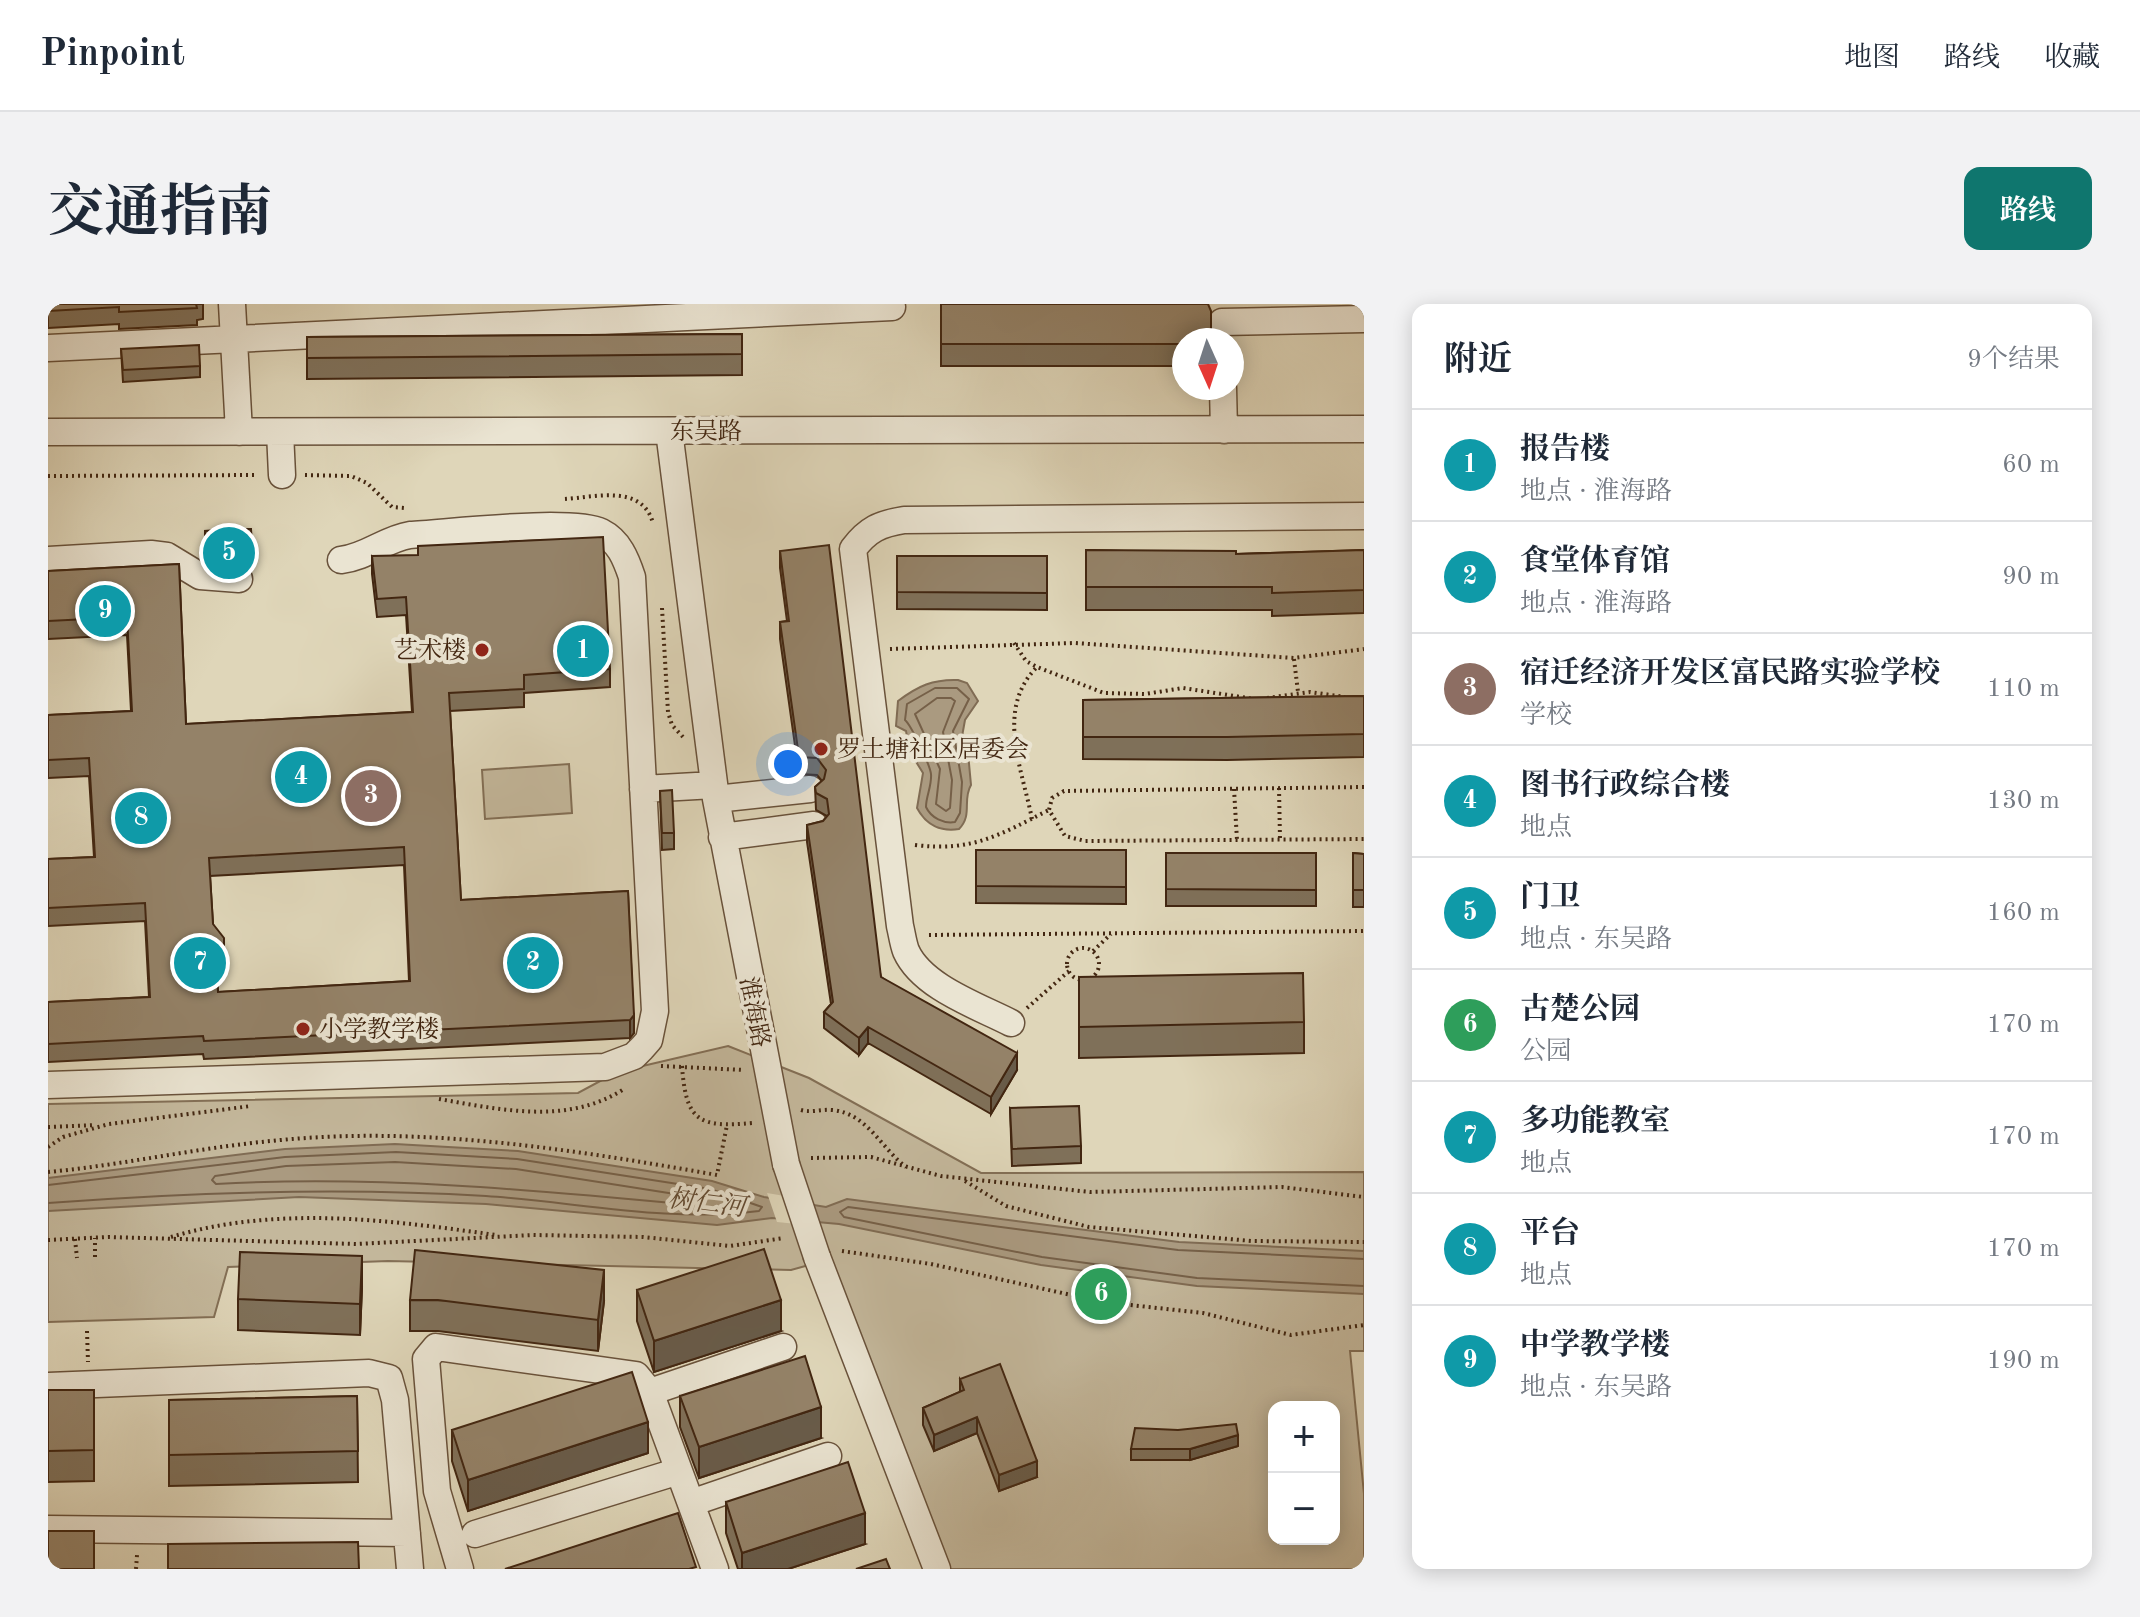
<!DOCTYPE html>
<html lang="zh">
<head>
<meta charset="utf-8">
<style>
	:root { --surface:#fff; --page:#f2f2f3; --text:#1f2937; --muted:#747a83; --line:#e0e1e3; --accent:#0f766e }
	body { margin:0; font-family:"Old Standard TT","Noto Serif SC",serif; background:var(--page); color:var(--text) }
	.controls { position:absolute; right:24px; bottom:24px; display:grid; overflow:hidden; border-radius:16px; box-shadow:0 4px 20px #0003 }
	.controls button { width:72px; height:72px; display:grid; place-items:center; padding:0; border:0; border-bottom:2px solid var(--line); background:var(--surface); color:var(--text); font:40px sans-serif }
	.compass { position:absolute; left:1124px; top:24px; width:72px; height:72px; border-radius:50%; background:var(--surface); box-shadow:0 4px 20px #0003; rotate:177deg }
	.you { position:absolute; left:740px; top:460px; width:28px; height:28px; margin:-20px; border:6px solid #fff; border-radius:50%; background:#1a73e8; box-shadow:0 0 0 12px #1a73e833 }
	.badge { display:grid; place-items:center; width:52px; height:52px; border-radius:50%; background:var(--accent); color:#fff; font-size:26px; font-weight:700 }
	.pin { position:absolute; translate:-50% -50%; border:4px solid #fff; box-shadow:0 2px 8px #0006 }
	.list { margin:0; padding:0; list-style:none }
	h2 { display:flex; justify-content:space-between; align-items:center; height:104px; margin:0; padding:0 32px; font-size:34px }
	h2 small { font-size:26px; font-weight:400; color:var(--muted) }
	.list li { display:grid; grid-template-columns:52px 1fr auto; gap:24px; align-items:center; box-sizing:border-box; height:112px; padding:0 32px; border-top:2px solid var(--line) }
	.list b { display:block; font-size:30px; white-space:nowrap }
	.list p { margin:0; font-size:26px; white-space:nowrap; color:var(--muted) }
	.list em { font-size:26px; font-style:normal; color:var(--muted) }
	.map { position:relative; flex:none; width:1316px; height:1265px; overflow:hidden; border-radius:16px }
	header { display:flex; align-items:center; gap:48px; box-sizing:border-box; height:112px; padding:0 40px; background:var(--surface); border-bottom:2px solid var(--line) }
	header strong { font-size:38px }
	nav { display:flex; gap:44px; margin-inline-start:auto; font-size:28px }
	.intro { display:flex; align-items:center; justify-content:space-between; box-sizing:border-box; height:192px; padding:0 48px }
	h1 { margin:0; font-size:56px }
	.button { padding:20px 36px; border-radius:16px; background:var(--accent); color:#fff; font-size:28px; font-weight:700 }
	main { display:flex; gap:48px; padding:0 48px }
	aside { flex:1; background:var(--surface); border-radius:16px; box-shadow:0 4px 20px #0003 }
	.map>svg:first-child { display:block }
	.green { fill:#c4b89c; stroke:#836f56; stroke-width:2; fill-rule:evenodd }
	.water { fill:#aa9a80; stroke:#806c54; stroke-width:2 }
	.pier { fill:#dfd6b9 }
	.lines { fill:none; stroke-linecap:round; stroke-linejoin:round }
	.shore { stroke:#766048; stroke-width:2 }
	.minor-casing { stroke:#69523b; stroke-width:29 }
	.path { stroke:#422611; stroke-width:4; stroke-dasharray:2 4; stroke-linecap:butt }
	.minor { stroke:#eae4d2; stroke-width:26 }
	.minor-bridge-casing { stroke:#69523b; stroke-width:29; stroke-linecap:butt }
	.minor-bridge { stroke:#eae4d2; stroke-width:26 }
	.wall { fill:#7f7059; stroke:#422611; stroke-width:2; fill-rule:evenodd }
	.shaded-wall { fill:#685b49; stroke:#422611; stroke-width:2 }
	.building { fill:#948268; stroke:#422611; stroke-width:2; fill-rule:evenodd }
	.poi-dot { fill:#8f2418; stroke:#eae4d2; stroke-width:3 }
	.labels { text-anchor:middle; stroke-width:8; stroke-linejoin:round; paint-order:stroke }
	.street-label { font-size:24px; fill:#422611; stroke:#eae4d2 }
	.poi-label { font-size:24px; fill:#422611; stroke:#eae4d2; text-anchor:start }
	.water-label { font-size:26px; font-style:italic; fill:#614932; stroke:#eae4d2 }
</style>
</head>
<body>
<header>
<strong>Pinpoint</strong>
<nav><a>地图</a><a>路线</a><a>收藏</a></nav>
</header>
<div class="intro"><h1>交通指南</h1><a class="button">路线</a></div>
<main>
<div class="map">
<svg width="1316" height="1265" viewBox="0 0 1316 1265">
	<rect width="100%" height="100%" fill="#dfd6b9"/>
	<filter id="stains"><feTurbulence type="fractalNoise" baseFrequency=".0025" numOctaves="4"/><feColorMatrix values="0 0 0 0 .2 0 0 0 0 .09 0 0 0 0 .02 0 0 0 .5 -.17"/></filter>
	<radialGradient id="worn" r=".72"><stop offset=".6" stop-color="#630" stop-opacity="0"/><stop offset="1" stop-color="#630" stop-opacity=".3"/></radialGradient>
	<path class="green" d="M 521,460 L 524,509 L 437,515 L 434,466 Z
		M 680,742 L 761,774 L 933,869 L 1316,868 L 1316,1047 L 1302,1047 L 1316,1190 L 1316,1265 L 895,1265 L 779,956 L 743,966 L 340,957 L 180,963 L 166,1013 L 0,1018 L 0,800 L 530,789 L 569,768 ZM 1226,1103 L 1286,1103 L 1286,1235 L 1226,1235 Z"/>
	<path class="water" d="M 910,376 L 919,379 L 930,397 L 917,416 L 913,438 L 919,438 L 923,481 C 914,496 925,511 911,525 C 893,528 878,521 869,504 L 875,469 L 862,448 L 858,427 L 848,422 L 850,397 C 870,382 885,375 910,376 Z
		M 347,840 L 470,847 L 664,877 L 716,893 L 778,903 L 799,895 L 1131,938 L 1316,947 L 1316,990 L 1149,982 L 993,961 L 791,920 L 724,914 L 669,921 L 438,900 L 251,893 L 0,907 L 0,874 L 237,845 Z"/>
	<path class="pier" d="M 719,889 L 760,896 L 769,922 L 729,918 Z"/>
	<g class="lines">
		<path class="shore" d="M 909,384 L 921,395 L 905,427 L 914,478 L 912,509 L 907,518 C 896,520 883,514 878,503 C 878,492 884,482 883,470 C 882,461 863,421 857,416 L 859,400 L 887,384 Z
			M 889,394 L 903,394 L 907,397 L 895,428 L 904,476 L 902,504 L 898,507 L 888,500 L 892,465 L 867,410 Z
			M 347,858 L 468,865 L 646,893 L 650,897 L 645,901 C 486,886 328,871 168,880 L 164,876 L 167,872 L 238,862 Z
			M 0,881 L 237,853 L 348,848 L 469,855 L 662,885 L 714,903 L 711,907 C 621,919 528,898 438,892 C 292,883 146,888 0,899
			M 1316,955 L 1130,946 L 800,903 L 792,908 L 796,913 L 994,953 L 1149,974 L 1316,982"/>
		<g class="minor-casing">
			<path id="minor" d="M 184,0 L 191,128
				M 1174,18 L 1316,15
				M 0,44 L 844,3
				M 1175,84 L 1176,126
				M 621,127 L 668,495 L 738,860
				M 0,128 L 1316,125
				M 232,128 L 234,171
				M 0,256 L 103,250 L 119,252 L 152,272 L 191,275
				M 595,485 L 666,481
				M 668,495 L 762,485
				M 674,533 L 766,521
				M 963,719 C 930,702 874,683 858,647 C 855,639 854,630 852,622 L 805,245 C 820,225 832,220 856,216 L 1316,212
				M 0,781 L 557,763 L 586,752 L 594,744 L 601,736 L 607,707 L 584,273 C 578,255 571,237 553,228 C 524,214 400,229 362,231 C 337,235 319,253 293,256
				M 769,953 L 889,1265
				M 0,1082 L 321,1069 L 341,1074 L 347,1096 L 362,1265
				M 602,1088 L 735,1043
				M 643,1199 L 780,1152
				M 0,1225 L 359,1229
				M 427,1230 L 631,1167
				M 412,1265 L 389,1187 L 378,1055 L 388,1043 L 588,1071 L 602,1088 L 667,1265"/>
		</g>
		<path class="path" d="M 257,171 L 303,172 L 319,179 L 344,203 L 356,204
			M 0,172 L 208,171
			M 517,195 C 548,193 594,180 605,219
			M 614,304 L 620,408 L 624,421 L 635,433
			M 966,339 L 978,357 L 989,363 L 1056,389 L 1097,390 L 1135,384 L 1206,395
			M 842,345 L 1027,339 L 1246,354 L 1316,345
			M 1246,355 L 1250,388
			M 1219,394 L 1262,388 L 1297,393
			M 1316,483 L 1016,487 L 1004,494 L 1001,506 L 1017,532 L 1037,537 L 1316,535
			M 1231,484 L 1232,535
			M 1186,485 L 1189,536
			M 984,515 C 974,464 947,405 989,363
			M 867,541 C 925,548 951,531 1001,506
			M 881,631 L 1316,627
			M1019 660a16 16 0 1 1 32 0a16 16 0 1 1-32 0Z
			M 1045,647 L 1063,630
			M 979,704 L 1021,667
			M 613,762 L 696,766
			M 634,762 C 638,817 650,824 705,819
			M 391,795 C 454,806 520,821 576,785
			M 753,806 C 764,809 773,805 784,806 C 819,809 833,844 858,863
			M 0,823 L 47,821
			M 0,843 L 15,833 L 61,820 L 203,802
			M 763,854 L 823,853 L 893,872 L 1042,888 L 1234,883 L 1316,893
			M 0,868 C 75,861 148,844 223,837 C 373,821 522,845 669,871 L 679,821
			M 917,877 L 958,902 L 1041,923 L 1204,937 L 1316,938
			M 123,933 C 229,901 341,916 448,931
			M 27,935 L 29,954
			M 0,936 L 60,933 L 308,940 L 485,931 L 595,933 L 682,942 L 736,934
			M 794,947 L 883,960 L 1055,998 L 1155,1009 L 1243,1031 L 1316,1021
			M 47,953 L 47,934
			M 39,1027 L 40,1058
			M 88,1265 L 89,1251"/>
		<use href="#minor" class="minor"/>
		<g class="minor-bridge-casing">
			<path id="minor-bridge" d="M 738,860 L 769,953"/>
		</g>
		<use href="#minor-bridge" class="minor-bridge"/>
	</g>
	<path class="wall" d="M 0,0 L 155,0 L 155,15 L 149,16 L 149,21 L 71,25 L 71,20 L 0,24 Z
		M 893,0 L 1136,36 L 1136,62 L 893,62 Z
		M 694,30 L 694,71 L 259,75 L 259,33 Z
		M 73,45 L 152,62 L 152,73 L 75,78 Z
		M 203,225 L 204,260 L 158,256 L 157,227 Z
		M 1038,246 L 1188,250 L 1316,246 L 1316,309 L 1224,312 L 1224,306 L 1038,306 Z
		M 732,247 L 833,673 L 969,766 L 943,810 L 820,739 L 811,751 L 776,724 L 776,708 L 783,700 L 759,538 L 759,521 L 775,517 L 779,512 L 768,506 L 767,483 L 774,477 L 769,471 L 751,470 L 732,335 L 732,318 L 739,317 L 732,264 Z
		M 324,252 L 562,365 L 562,383 L 476,389 L 476,403 L 402,407 L 413,596 L 580,587 L 586,729 L 582,734 L 156,755 L 155,750 L 0,758 L 0,698 L 101,693 L 97,617 L 0,622 L 0,555 L 46,553 L 41,472 L 0,474 L 0,411 L 83,407 L 79,331 L 0,335 L 0,267 L 131,260 L 138,420 L 364,408 L 358,311 L 329,313 L 324,270 ZM 356,561 L 361,677 L 170,688 L 169,674 L 176,662 L 165,620 L 162,572 Z
		M 849,252 L 999,252 L 999,306 L 849,305 Z
		M 1316,392 L 1316,453 L 1179,456 L 1035,455 L 1035,396 Z
		M 612,487 L 626,529 L 626,545 L 614,546 Z
		M 928,546 L 1078,546 L 1078,600 L 928,599 Z
		M 1118,549 L 1268,549 L 1268,602 L 1118,602 Z
		M 1305,549 L 1316,550 L 1316,603 L 1305,603 Z
		M 1031,673 L 1256,718 L 1256,749 L 1031,754 Z
		M 962,804 L 1033,842 L 1033,859 L 964,862 Z
		M 314,983 L 312,1031 L 190,1026 L 190,995 Z
		M 589,986 L 733,1027 L 606,1068 L 589,1017 Z
		M 362,996 L 556,997 L 550,1047 L 390,1027 L 362,1027 Z
		M 912,1075 L 989,1173 L 951,1187 L 929,1129 L 886,1147 L 875,1121 L 875,1104 L 912,1088 Z
		M 0,1086 L 46,1086 L 46,1177 L 0,1178 Z
		M 309,1092 L 310,1178 L 121,1182 L 121,1096 Z
		M 632,1092 L 773,1134 L 651,1174 L 632,1123 Z
		M 404,1126 L 600,1149 L 420,1207 L 404,1157 Z
		M 1190,1142 L 1142,1156 L 1083,1156 L 1083,1145 Z
		M 678,1198 L 817,1240 L 740,1265 L 690,1265 L 678,1229 Z"/>
	<path class="shaded-wall" d="M 176,644 L 176,662 L 168,676 L 168,658 Z
		M 586,711 L 586,729 L 582,734 L 582,716 Z
		M 820,723 L 820,739 L 811,751 L 811,734 Z
		M 969,749 L 969,766 L 943,810 L 943,793 Z
		M 314,952 L 314,983 L 312,1031 L 312,1000 Z
		M 556,966 L 556,997 L 550,1047 L 550,1016 Z
		M 733,996 L 733,1027 L 606,1068 L 606,1037 Z
		M 773,1103 L 773,1134 L 651,1174 L 651,1143 Z
		M 929,1113 L 929,1129 L 886,1147 L 886,1131 Z
		M 600,1118 L 600,1149 L 420,1207 L 420,1176 Z
		M 1190,1131 L 1190,1142 L 1142,1156 L 1142,1145 Z
		M 989,1157 L 989,1173 L 951,1187 L 951,1171 Z
		M 817,1209 L 817,1240 L 740,1265 L 694,1265 L 694,1249 Z"/>
	<path class="building" d="M 0,0 L 148,0 L 149,4 L 71,8 L 71,3 L 0,7 Z
		M 893,0 L 1160,0 L 1163,7 L 1163,36 L 1136,36 L 1136,40 L 893,40 Z
		M 694,30 L 694,50 L 259,54 L 259,33 Z
		M 151,41 L 152,62 L 75,66 L 73,45 Z
		M 203,225 L 204,248 L 158,245 L 157,227 Z
		M 555,233 L 562,365 L 476,371 L 476,385 L 401,389 L 413,596 L 580,587 L 586,711 L 582,716 L 156,737 L 155,732 L 0,740 L 0,698 L 102,693 L 97,599 L 0,604 L 0,555 L 47,553 L 41,454 L 0,456 L 0,411 L 84,407 L 79,313 L 0,317 L 0,267 L 131,260 L 138,420 L 365,408 L 358,293 L 329,295 L 324,252 L 370,251 L 370,242 ZM 356,543 L 362,677 L 170,688 L 168,658 L 176,644 L 176,634 L 165,620 L 161,554 Z
		M 781,241 L 833,673 L 969,749 L 943,793 L 820,723 L 811,734 L 776,708 L 785,698 L 759,521 L 775,517 L 781,510 L 779,495 L 768,489 L 767,483 L 776,475 L 778,466 L 769,454 L 751,453 L 732,318 L 741,317 L 732,247 Z
		M 1038,246 L 1188,247 L 1188,250 L 1316,246 L 1316,286 L 1224,289 L 1224,283 L 1038,283 Z
		M 849,252 L 999,252 L 999,289 L 849,288 Z
		M 1316,392 L 1316,430 L 1179,433 L 1035,433 L 1035,396 Z
		M 624,486 L 626,529 L 614,529 L 612,487 Z
		M 928,546 L 1078,546 L 1078,583 L 928,582 Z
		M 1118,549 L 1268,549 L 1268,586 L 1118,585 Z
		M 1305,549 L 1316,550 L 1316,586 L 1305,586 Z
		M 1255,669 L 1256,718 L 1031,723 L 1031,673 Z
		M 1031,802 L 1033,842 L 964,845 L 962,804 Z
		M 716,945 L 733,996 L 606,1037 L 589,986 Z
		M 367,946 L 556,966 L 550,1016 L 390,996 L 362,996 Z
		M 192,948 L 314,952 L 312,1000 L 190,995 Z
		M 757,1052 L 773,1103 L 651,1143 L 632,1092 Z
		M 952,1060 L 989,1157 L 951,1171 L 929,1113 L 886,1131 L 875,1104 L 916,1086 L 912,1075 Z
		M 584,1068 L 600,1118 L 420,1176 L 404,1126 Z
		M 0,1086 L 46,1086 L 46,1146 L 0,1147 Z
		M 309,1092 L 310,1147 L 121,1151 L 121,1096 Z
		M 1188,1120 L 1190,1131 L 1142,1145 L 1083,1145 L 1087,1124 L 1130,1126 Z
		M 800,1158 L 817,1209 L 694,1249 L 678,1198 Z
		M 630,1209 L 648,1263 L 641,1265 L 457,1265 Z
		M 0,1227 L 46,1227 L 46,1265 L 0,1265 Z
		M 310,1238 L 311,1265 L 120,1265 L 120,1240 Z
		M 838,1255 L 842,1265 L 808,1265 Z"/>
	<g class="poi-dot">
		<circle cx="434" cy="346" r="8"/>
		<circle cx="773" cy="445" r="8"/>
		<circle cx="255" cy="725" r="8"/>
	</g>
	<g class="labels">
		<g class="street-label">
			<text x="658" y="135">东吴路</text>
			<text transform="translate(707 708) rotate(79)" y="8">淮海路</text>
		</g>
		<g class="poi-label">
			<text x="418" y="354" text-anchor="end">艺术楼</text>
			<text x="789" y="453">罗土塘社区居委会</text>
			<text x="271" y="733">小学教学楼</text>
		</g>
		<g class="water-label">
			<text transform="translate(659 898) rotate(7)" y="9">树仁河</text>
		</g>
	</g>
	<rect width="100%" height="100%" filter="url(#stains)"/>
	<rect width="100%" height="100%" fill="url(#worn)"/>
</svg>
<div class="controls">
<button>+</button>
<button>−</button>
</div>
<svg class="compass" viewBox="-18 -18 36 36"><path d="M0-13l5 13h-10z" fill="#e53935"/><path d="M0 13l5-13h-10z" fill="#747a83"/></svg>
<div class="you"></div>
<div class="pin badge" style="left:535px;top:347px;background:#0f9aa8">1</div>
<div class="pin badge" style="left:485px;top:659px;background:#0f9aa8">2</div>
<div class="pin badge" style="left:323px;top:492px;background:#8d6e63">3</div>
<div class="pin badge" style="left:253px;top:473px;background:#0f9aa8">4</div>
<div class="pin badge" style="left:181px;top:249px;background:#0f9aa8">5</div>
<div class="pin badge" style="left:1053px;top:990px;background:#2e9e5b">6</div>
<div class="pin badge" style="left:152px;top:659px;background:#0f9aa8">7</div>
<div class="pin badge" style="left:93px;top:514px;background:#0f9aa8">8</div>
<div class="pin badge" style="left:57px;top:307px;background:#0f9aa8">9</div>
</div>
<aside>
<h2>附近<small>9个结果</small></h2>
<ul class="list">
<li><span class="badge" style="background:#0f9aa8">1</span><div><b>报告楼</b><p>地点 · 淮海路</p></div><em>60 m</em></li>
<li><span class="badge" style="background:#0f9aa8">2</span><div><b>食堂体育馆</b><p>地点 · 淮海路</p></div><em>90 m</em></li>
<li><span class="badge" style="background:#8d6e63">3</span><div><b>宿迁经济开发区富民路实验学校</b><p>学校</p></div><em>110 m</em></li>
<li><span class="badge" style="background:#0f9aa8">4</span><div><b>图书行政综合楼</b><p>地点</p></div><em>130 m</em></li>
<li><span class="badge" style="background:#0f9aa8">5</span><div><b>门卫</b><p>地点 · 东吴路</p></div><em>160 m</em></li>
<li><span class="badge" style="background:#2e9e5b">6</span><div><b>古楚公园</b><p>公园</p></div><em>170 m</em></li>
<li><span class="badge" style="background:#0f9aa8">7</span><div><b>多功能教室</b><p>地点</p></div><em>170 m</em></li>
<li><span class="badge" style="background:#0f9aa8">8</span><div><b>平台</b><p>地点</p></div><em>170 m</em></li>
<li><span class="badge" style="background:#0f9aa8">9</span><div><b>中学教学楼</b><p>地点 · 东吴路</p></div><em>190 m</em></li>
</ul>
</aside>
</main>
</body>
</html>
